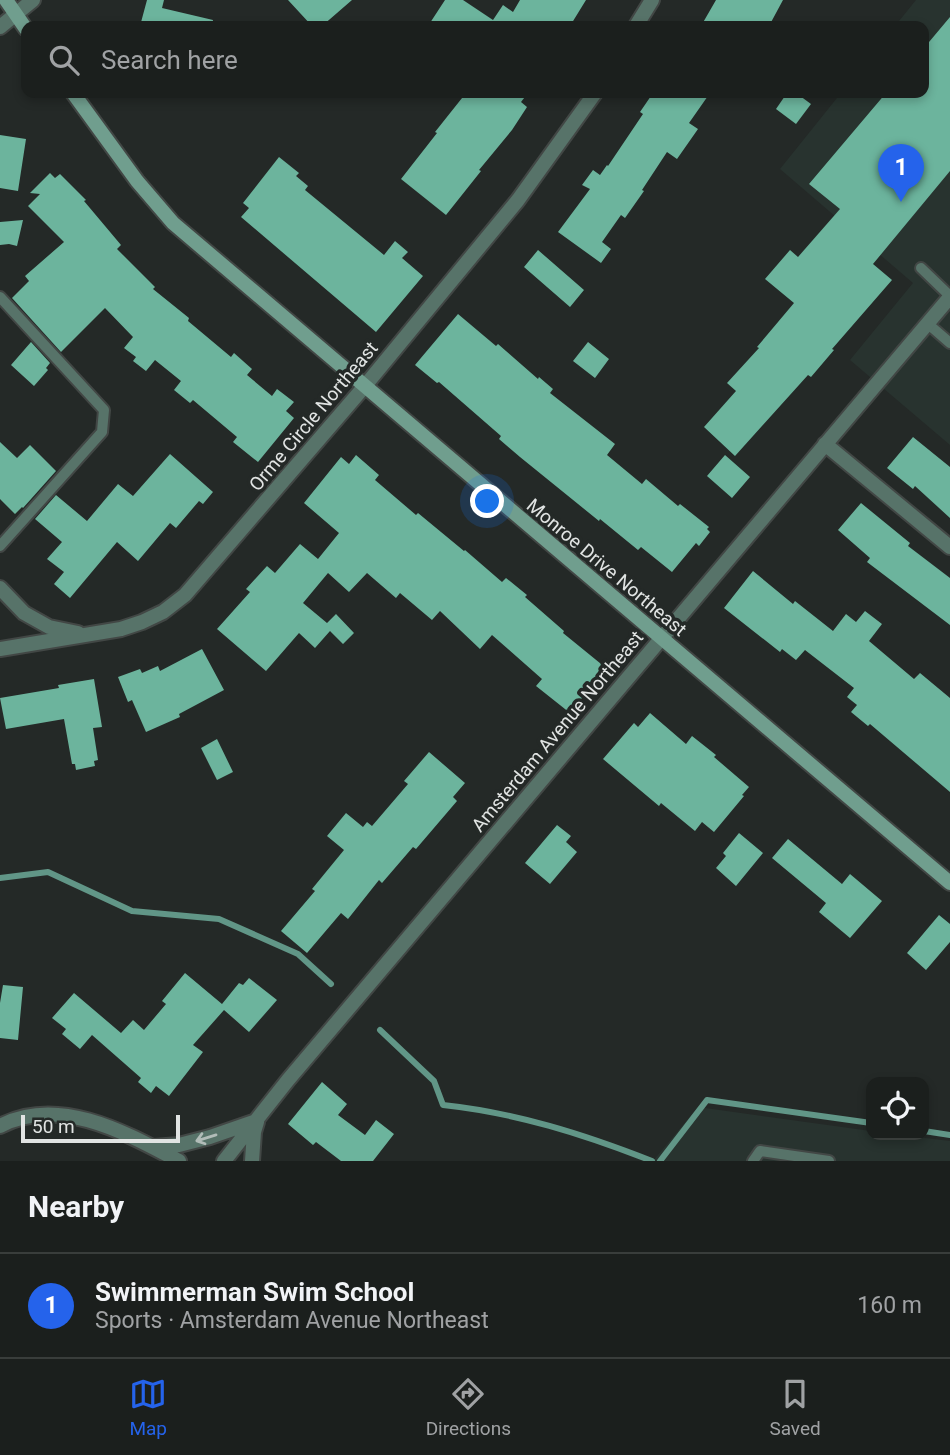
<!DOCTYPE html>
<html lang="en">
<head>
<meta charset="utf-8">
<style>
	:root { --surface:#1b1f1d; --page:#242726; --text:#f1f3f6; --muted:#a0a2a4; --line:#393d3b; --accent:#2563eb }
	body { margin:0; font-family:Roboto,sans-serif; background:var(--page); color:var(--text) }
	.controls { position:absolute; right:21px; bottom:21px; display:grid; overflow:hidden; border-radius:14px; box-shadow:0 4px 10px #0003 }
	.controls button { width:63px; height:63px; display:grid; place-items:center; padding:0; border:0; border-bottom:2px solid var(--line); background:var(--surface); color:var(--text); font:35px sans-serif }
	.scale { position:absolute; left:21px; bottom:18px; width:159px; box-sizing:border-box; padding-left:7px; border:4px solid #e1e4e3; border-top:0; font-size:19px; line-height:24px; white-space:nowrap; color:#e1e4e3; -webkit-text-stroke:5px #242927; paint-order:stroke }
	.you { position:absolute; left:488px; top:502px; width:24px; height:24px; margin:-18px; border:5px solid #fff; border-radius:50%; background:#1a73e8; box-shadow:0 0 0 10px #1a73e833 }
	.badge { display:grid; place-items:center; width:46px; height:46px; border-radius:50%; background:var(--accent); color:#fff; font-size:23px; font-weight:700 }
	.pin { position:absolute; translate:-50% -58px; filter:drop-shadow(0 2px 4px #0008) }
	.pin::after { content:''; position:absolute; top:37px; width:24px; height:21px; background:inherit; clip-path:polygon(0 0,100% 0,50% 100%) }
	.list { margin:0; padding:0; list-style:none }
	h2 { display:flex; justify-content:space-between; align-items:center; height:91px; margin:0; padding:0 28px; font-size:30px }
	h2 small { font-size:23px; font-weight:400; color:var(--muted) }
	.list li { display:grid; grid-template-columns:46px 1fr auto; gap:21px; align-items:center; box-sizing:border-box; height:105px; padding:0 28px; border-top:2px solid var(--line) }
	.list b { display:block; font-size:26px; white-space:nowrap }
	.list p { margin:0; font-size:23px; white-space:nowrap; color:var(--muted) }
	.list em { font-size:23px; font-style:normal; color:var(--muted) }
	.icon { flex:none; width:38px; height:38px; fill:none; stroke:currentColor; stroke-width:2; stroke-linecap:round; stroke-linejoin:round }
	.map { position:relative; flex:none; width:950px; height:1161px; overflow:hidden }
	.search { position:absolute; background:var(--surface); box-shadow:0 4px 10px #0003; left:21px; right:21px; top:21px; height:77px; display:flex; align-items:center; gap:18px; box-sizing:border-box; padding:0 24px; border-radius:14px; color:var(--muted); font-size:26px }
	.sheet { height:196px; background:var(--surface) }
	nav { display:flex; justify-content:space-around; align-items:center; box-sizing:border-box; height:98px; border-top:2px solid var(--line); background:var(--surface); font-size:19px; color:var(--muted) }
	nav a { display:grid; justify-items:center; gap:4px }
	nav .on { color:var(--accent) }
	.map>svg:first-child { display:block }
	.built { fill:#28332f }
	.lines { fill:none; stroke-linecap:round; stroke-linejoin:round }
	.stream { stroke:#619687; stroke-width:6 }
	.building { fill:#6cb49d }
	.service-casing { stroke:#424745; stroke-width:14 }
	.minor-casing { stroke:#424745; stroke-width:18 }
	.secondary-casing { stroke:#424745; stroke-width:18 }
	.service { stroke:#577369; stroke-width:10 }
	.minor { stroke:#577369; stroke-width:14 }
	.secondary { stroke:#709e8e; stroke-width:14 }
	.oneway { stroke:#b1bcb8 }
	.labels { text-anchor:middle; stroke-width:7; stroke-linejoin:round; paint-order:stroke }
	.street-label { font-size:19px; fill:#e1e4e3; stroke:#242927 }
</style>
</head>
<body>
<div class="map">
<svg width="950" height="1161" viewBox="0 0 950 1161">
	<rect width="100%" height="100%" fill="#242927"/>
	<path class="built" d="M 916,0 L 950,0 L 950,445 L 850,360 L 913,283 L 780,169 L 841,93 L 924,93 L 924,26 L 895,26 Z
		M 698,1107 L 871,1131 L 871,1135 L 901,1135 L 950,1141 L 950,1161 L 653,1161 Z"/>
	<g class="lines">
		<path class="stream" d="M 0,878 L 48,872 L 132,911 L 219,919 L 298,954 L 331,984
			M 380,1030 L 434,1081 L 443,1105 C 517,1113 583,1134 652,1161
			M 924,1131 L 950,1135
			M 660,1161 L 707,1100 L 871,1123"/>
	</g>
	<path class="building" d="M 147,0 L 164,0 L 162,8 L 213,20 L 212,26 L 140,26 Z
		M 288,0 L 352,0 L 322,26 L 312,26 Z
		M 445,0 L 463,0 L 493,20 L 503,5 L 513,12 L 520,0 L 586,0 L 570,26 L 428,26 Z
		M 716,0 L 783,0 L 769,26 L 701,26 Z
		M 950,17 L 950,171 L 873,264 L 892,280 L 832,349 L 834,350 L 811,377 L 808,375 L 735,456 L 704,427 L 736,391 L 727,383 L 759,348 L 757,347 L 794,303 L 765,279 L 790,250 L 798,257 L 840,209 L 809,184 L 886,93 L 924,93 L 924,48 Z
		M 466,93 L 528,93 L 521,102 L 527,107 L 512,130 L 479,170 L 481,171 L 446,215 L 401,179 L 437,133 L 435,132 Z
		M 653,93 L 710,93 L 689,123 L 698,129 L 677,159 L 667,152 L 642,190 L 644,191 L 625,218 L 621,215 L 602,242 L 611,249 L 601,263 L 558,232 L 590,189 L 582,185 L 593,170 L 600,175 L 607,165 L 608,166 L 643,114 L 640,112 Z
		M 787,93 L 796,93 L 811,104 L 796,124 L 776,109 Z
		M 0,135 L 26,139 L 18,191 L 0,188 Z
		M 279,157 L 299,173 L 296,176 L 308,186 L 305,190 L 384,255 L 395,241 L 408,252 L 402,258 L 423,276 L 376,332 L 241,217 L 249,208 L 243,203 Z
		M 50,173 L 55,178 L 60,174 L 86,200 L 84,201 L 121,245 L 117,249 L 155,287 L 153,289 L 189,318 L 188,321 L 231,357 L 234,353 L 252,369 L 247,375 L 272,396 L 277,389 L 294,402 L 286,411 L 294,418 L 258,462 L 233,442 L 237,437 L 193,400 L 190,403 L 174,390 L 181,381 L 155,360 L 146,371 L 133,361 L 136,357 L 124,348 L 133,337 L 105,308 L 61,352 L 12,298 L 29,281 L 25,276 L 64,242 L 28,206 L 40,194 L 30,193 Z
		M 23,220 L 17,246 L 9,244 L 0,245 L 0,222 Z
		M 538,250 L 584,290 L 570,307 L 524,267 Z
		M 458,314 L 496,346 L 498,344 L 538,379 L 539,377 L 553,389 L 550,393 L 615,444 L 607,455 L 642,484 L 646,479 L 678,506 L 680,504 L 709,527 L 707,529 L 710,532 L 699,546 L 696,543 L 672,572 L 641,547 L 638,550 L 600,519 L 599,521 L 520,457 L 499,439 L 501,436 L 439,382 L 437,383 L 415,365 Z
		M 31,342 L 50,363 L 46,368 L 48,370 L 34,386 L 11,365 Z
		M 588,342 L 609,359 L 595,378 L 573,361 Z
		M 913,437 L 950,467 L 950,518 L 915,486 L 913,489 L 887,468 Z
		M 0,442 L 17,458 L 30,445 L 56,471 L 23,508 L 22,507 L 15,514 L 0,499 Z
		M 170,454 L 213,492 L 203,504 L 199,501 L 176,528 L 170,523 L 138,561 L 117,542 L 70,598 L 54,584 L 64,572 L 47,559 L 62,542 L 35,519 L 56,495 L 87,521 L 118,484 L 133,496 Z
		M 356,455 L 379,475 L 375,480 L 416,515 L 418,513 L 464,551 L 465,550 L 502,582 L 506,578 L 527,595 L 525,597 L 564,631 L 563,633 L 606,668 L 570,713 L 536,686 L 542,679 L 492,635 L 480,649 L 440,611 L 432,620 L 400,593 L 396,598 L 367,573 L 349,592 L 328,573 L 303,603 L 327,623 L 336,614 L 354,633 L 343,644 L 330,631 L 315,648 L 299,633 L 266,671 L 217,629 L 250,592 L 246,589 L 267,566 L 275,573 L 300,544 L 318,559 L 339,533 L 304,503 L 341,457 L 349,464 Z
		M 725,455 L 750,477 L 732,498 L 707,476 Z
		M 861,503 L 910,543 L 908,546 L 950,578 L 950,625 L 867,562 L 870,558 L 838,530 Z
		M 753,571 L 793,604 L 795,601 L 833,631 L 846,614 L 856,622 L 865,611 L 882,624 L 869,641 L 914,679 L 920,673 L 950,698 L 950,792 L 870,724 L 868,726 L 851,712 L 857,705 L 847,697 L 854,688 L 805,650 L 796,660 L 782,649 L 780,652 L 724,608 Z
		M 202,649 L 224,690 L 179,714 L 180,717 L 146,732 L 132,700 L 128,702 L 118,677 L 140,669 L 142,673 L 158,666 L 160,671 Z
		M 94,679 L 102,727 L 93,728 L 98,760 L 94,761 L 95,766 L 76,770 L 75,764 L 72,764 L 64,719 L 6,729 L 0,698 L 59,688 L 58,685 Z
		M 650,713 L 686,744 L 692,736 L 716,755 L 714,757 L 749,787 L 742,795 L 744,796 L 714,832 L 702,822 L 695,831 L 661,803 L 659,806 L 603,759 L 634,723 L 638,727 Z
		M 217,739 L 233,772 L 217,780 L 201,748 Z
		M 429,752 L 465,783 L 453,797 L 457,801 L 416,849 L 413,847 L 382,883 L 379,880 L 348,919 L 341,913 L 307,953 L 281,931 L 315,891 L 312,889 L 344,850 L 327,836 L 346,813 L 363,827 L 367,822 L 372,826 L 408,784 L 404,781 Z
		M 557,825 L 571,836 L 566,842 L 577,852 L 550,884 L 525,863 Z
		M 739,833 L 763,853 L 736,886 L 716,868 L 726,856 L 723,853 Z
		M 788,839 L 842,884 L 850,874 L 882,901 L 850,938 L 819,912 L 826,903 L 772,858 Z
		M 939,915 L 950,924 L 950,942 L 926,970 L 907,953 Z
		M 185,973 L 222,1004 L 239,983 L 243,985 L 249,978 L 277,1000 L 249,1032 L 224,1010 L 193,1045 L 203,1052 L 169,1096 L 156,1086 L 151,1093 L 138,1082 L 141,1078 L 92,1035 L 80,1049 L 62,1034 L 66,1029 L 52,1018 L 74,993 L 121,1033 L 133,1020 L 144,1030 L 166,1004 L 162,1001 Z
		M 3,985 L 23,987 L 18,1040 L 0,1038 L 0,1003 Z
		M 322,1082 L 347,1104 L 338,1115 L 365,1135 L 376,1120 L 394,1134 L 373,1161 L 341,1161 L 316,1142 L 313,1145 L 288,1124 Z"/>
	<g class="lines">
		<g class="service-casing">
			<path id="service" d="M 921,268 L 950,296
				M 0,297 L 104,410 L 102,432 L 0,546
				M 927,323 L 950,343
				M 753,1161 L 760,1151 L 829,1161"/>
		</g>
		<g class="minor-casing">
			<path id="minor" d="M 636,26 L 652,0
				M 0,27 L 33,0
				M 825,444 L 950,547
				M 0,588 L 24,613 L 49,627 L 78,633
				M 0,649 L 121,629 L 142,622 L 163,612 L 185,595 L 364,387 L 518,200 L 595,93
				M 0,1126 C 59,1095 126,1133 179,1161
				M 154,1147 L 179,1145 L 210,1137 L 256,1121
				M 224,1161 L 288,1080 L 950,297
				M 252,1161 L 254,1132 L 257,1122"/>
		</g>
		<g class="secondary-casing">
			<path id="secondary" d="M 6,0 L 26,29
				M 73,93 L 137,181 L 173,223 L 950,883"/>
		</g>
		<use href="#service" class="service"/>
		<use href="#minor" class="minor"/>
		<use href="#secondary" class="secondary"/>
	</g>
	<defs><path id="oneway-shaft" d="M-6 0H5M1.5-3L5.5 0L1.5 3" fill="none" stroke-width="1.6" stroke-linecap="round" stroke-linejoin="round" transform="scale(1.75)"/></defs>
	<use class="oneway" href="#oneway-shaft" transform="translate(206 1138) rotate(163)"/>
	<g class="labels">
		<g class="street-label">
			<text transform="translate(313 416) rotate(-50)" y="7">Orme Circle Northeast</text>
			<text transform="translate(607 567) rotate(40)" y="7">Monroe Drive Northeast</text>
			<text transform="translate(557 731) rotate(-50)" y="7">Amsterdam Avenue Northeast</text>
		</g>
	</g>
</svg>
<div class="controls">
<button><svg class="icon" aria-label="locate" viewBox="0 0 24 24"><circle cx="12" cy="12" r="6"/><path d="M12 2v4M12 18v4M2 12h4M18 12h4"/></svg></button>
</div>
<div class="scale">50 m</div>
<div class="you"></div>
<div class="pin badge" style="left:901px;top:202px">1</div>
<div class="search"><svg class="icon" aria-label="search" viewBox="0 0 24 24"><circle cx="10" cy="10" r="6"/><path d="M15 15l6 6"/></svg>Search here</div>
</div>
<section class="sheet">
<h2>Nearby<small></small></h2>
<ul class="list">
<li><span class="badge">1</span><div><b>Swimmerman Swim School</b><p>Sports · Amsterdam Avenue Northeast</p></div><em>160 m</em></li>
</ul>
</section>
<nav>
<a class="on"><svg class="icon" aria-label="map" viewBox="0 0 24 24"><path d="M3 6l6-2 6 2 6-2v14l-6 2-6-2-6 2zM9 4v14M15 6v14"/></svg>Map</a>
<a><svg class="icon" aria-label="directions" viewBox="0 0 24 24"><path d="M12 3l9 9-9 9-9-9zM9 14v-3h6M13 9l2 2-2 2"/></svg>Directions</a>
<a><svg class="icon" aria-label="saved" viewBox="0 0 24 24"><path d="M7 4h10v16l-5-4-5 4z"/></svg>Saved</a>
</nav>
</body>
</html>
